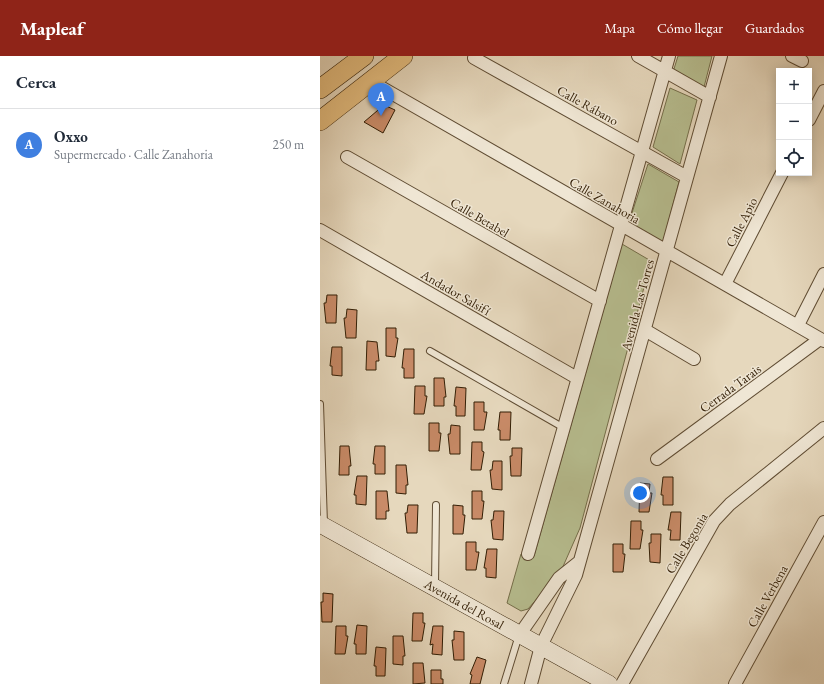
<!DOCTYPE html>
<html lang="es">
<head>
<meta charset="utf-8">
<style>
	:root { --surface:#fff; --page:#f6f6f7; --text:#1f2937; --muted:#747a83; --line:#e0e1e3; --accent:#8f2418 }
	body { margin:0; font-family:"EB Garamond",serif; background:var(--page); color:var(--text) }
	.controls { position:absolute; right:12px; top:12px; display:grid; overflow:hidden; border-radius:0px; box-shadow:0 2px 10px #0003 }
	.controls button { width:36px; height:36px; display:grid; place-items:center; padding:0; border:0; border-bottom:1px solid var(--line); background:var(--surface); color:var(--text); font:20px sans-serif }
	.you { position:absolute; left:320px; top:437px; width:14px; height:14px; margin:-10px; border:3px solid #fff; border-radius:50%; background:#1a73e8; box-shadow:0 0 0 6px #1a73e833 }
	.badge { display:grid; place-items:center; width:26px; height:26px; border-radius:50%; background:var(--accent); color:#fff; font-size:13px; font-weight:700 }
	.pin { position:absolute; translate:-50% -33px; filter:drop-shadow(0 1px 2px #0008) }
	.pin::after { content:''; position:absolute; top:21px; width:14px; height:12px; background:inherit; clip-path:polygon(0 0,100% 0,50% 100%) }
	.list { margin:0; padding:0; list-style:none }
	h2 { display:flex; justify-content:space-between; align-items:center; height:52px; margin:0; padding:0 16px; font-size:17px }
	h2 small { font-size:13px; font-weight:400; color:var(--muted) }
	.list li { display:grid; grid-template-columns:26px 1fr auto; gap:12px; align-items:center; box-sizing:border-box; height:72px; padding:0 16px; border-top:1px solid var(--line) }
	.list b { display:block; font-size:15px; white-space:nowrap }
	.list p { margin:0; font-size:13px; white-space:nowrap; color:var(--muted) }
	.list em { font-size:13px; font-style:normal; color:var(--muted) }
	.icon { flex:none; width:22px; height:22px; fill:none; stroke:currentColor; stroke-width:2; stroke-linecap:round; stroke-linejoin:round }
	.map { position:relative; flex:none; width:504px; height:628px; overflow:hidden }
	header { display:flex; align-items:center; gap:24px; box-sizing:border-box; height:56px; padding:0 20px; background:var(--accent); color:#fff }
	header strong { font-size:19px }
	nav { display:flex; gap:22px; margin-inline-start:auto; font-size:14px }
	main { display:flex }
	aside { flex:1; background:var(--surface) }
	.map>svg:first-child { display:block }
	.green { fill:#b7be90; stroke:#746e4a }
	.building { fill:#c98b68; stroke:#321e05 }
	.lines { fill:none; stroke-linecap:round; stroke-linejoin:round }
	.lane-casing { stroke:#5f4c33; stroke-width:8 }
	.street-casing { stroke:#5f4c33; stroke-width:14 }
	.secondary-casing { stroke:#321e05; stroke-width:18 }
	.primary-casing { stroke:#321e05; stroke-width:20 }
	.lane { stroke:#efe6d4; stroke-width:6 }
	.street { stroke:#efe6d4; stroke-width:12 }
	.secondary { stroke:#efe6d4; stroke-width:17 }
	.primary { stroke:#e3bc7e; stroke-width:19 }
	.labels { text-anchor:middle; stroke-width:3; stroke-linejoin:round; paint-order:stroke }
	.street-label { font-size:13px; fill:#321e05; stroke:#efe6d4 }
</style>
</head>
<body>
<header>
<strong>Mapleaf</strong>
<nav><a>Mapa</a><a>Cómo llegar</a><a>Guardados</a></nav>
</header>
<main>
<aside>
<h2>Cerca<small></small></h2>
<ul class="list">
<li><span class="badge" style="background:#3f7fe0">A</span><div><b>Oxxo</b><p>Supermercado · Calle Zanahoria</p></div><em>250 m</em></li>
</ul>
</aside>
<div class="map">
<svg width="504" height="628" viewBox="0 0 504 628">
	<rect width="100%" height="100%" fill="#e6d8bd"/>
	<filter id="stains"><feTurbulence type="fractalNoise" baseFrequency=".005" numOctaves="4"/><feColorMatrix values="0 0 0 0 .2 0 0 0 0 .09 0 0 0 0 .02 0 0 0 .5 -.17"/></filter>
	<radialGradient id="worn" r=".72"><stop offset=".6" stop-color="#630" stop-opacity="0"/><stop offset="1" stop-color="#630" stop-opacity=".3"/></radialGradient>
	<path class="green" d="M 358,0 L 392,0 L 384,31 L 353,16 Z
		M 350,32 L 377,44 L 360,108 L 333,91 Z
		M 328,108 L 359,126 L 343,186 L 309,166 Z
		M 302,188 L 331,205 L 260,472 L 241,515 L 208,553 L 201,555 L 187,547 L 201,498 L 214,500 Z"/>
	<path class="building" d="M 64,49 L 75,54 L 63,77 L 44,66 Z
		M 7,239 L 17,239 L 16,267 L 6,267 L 4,247 L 6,247 Z
		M 27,253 L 37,254 L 36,282 L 26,282 L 24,262 L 26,262 Z
		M 66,272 L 76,272 L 76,282 L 78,282 L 75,301 L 66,300 Z
		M 47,285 L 57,286 L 59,305 L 56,305 L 56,314 L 46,314 Z
		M 12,291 L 22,291 L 22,320 L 12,319 L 12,310 L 10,310 Z
		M 84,293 L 94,293 L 94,322 L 84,322 L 84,312 L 82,312 Z
		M 114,322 L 124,322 L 126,341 L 124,341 L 124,350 L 114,350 Z
		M 95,330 L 105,330 L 105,340 L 107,340 L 104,358 L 94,358 Z
		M 136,331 L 146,332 L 145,360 L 136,360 L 136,350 L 134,350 Z
		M 154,346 L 164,346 L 164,356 L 167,356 L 164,374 L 154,374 Z
		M 180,356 L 191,356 L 190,384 L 180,384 L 180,374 L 178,374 Z
		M 109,367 L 119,367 L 119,377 L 121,377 L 119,395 L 109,395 Z
		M 131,369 L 140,370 L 140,398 L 130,398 L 128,378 L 130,378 Z
		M 152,386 L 162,386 L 162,395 L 164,396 L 161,414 L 151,414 Z
		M 20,390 L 29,390 L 31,410 L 29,410 L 29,419 L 19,419 Z
		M 55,390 L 65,390 L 65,418 L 55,418 L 55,408 L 53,408 Z
		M 192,392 L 202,392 L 201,420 L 191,420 L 190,400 L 192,400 Z
		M 173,405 L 182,405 L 182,434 L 172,433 L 170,414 L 172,414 Z
		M 76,409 L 86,409 L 88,429 L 86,429 L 86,438 L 76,437 Z
		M 37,420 L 47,420 L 46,449 L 36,448 L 36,439 L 34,439 Z
		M 343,421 L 353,421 L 353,449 L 343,449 L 343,439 L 341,439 Z
		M 320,427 L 330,428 L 329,437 L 332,437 L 329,456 L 319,456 Z
		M 56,435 L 67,435 L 69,455 L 66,455 L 66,463 L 56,463 Z
		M 152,435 L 162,435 L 162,445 L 164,445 L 162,463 L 152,463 Z
		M 88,449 L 98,449 L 97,477 L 87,477 L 85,457 L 87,457 Z
		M 133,449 L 143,450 L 143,459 L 145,459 L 143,478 L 133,478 Z
		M 174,455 L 184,455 L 183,484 L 173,483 L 171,464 L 173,464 Z
		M 351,456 L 361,456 L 360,484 L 350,484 L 351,474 L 348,474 Z
		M 311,465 L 321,465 L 321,474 L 323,474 L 320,493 L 310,493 Z
		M 331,478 L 341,478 L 340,507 L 330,506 L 329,487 L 331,487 Z
		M 146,486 L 156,486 L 156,496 L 159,496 L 156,514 L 146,514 Z
		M 293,488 L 303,488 L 303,498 L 305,498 L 303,516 L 293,516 Z
		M 167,493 L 177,493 L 176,522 L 166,521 L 166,512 L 164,512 Z
		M 3,537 L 13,538 L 12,566 L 2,566 L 1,546 L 3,546 Z
		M 93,557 L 103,557 L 103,567 L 105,567 L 102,585 L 92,585 Z
		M 37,569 L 47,570 L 46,598 L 36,598 L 36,588 L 34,588 Z
		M 16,570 L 26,570 L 26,580 L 28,580 L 25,598 L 15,598 Z
		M 113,570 L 123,570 L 122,599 L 112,598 L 113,588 L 110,589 Z
		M 134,575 L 144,576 L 144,604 L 134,604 L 132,584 L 134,584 Z
		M 73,580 L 83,580 L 85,600 L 83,600 L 83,609 L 73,608 Z
		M 56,591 L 66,592 L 65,620 L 56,620 L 56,610 L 54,610 Z
		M 157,601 L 166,604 L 160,628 L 150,628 L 152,619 L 150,618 Z
		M 93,607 L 103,607 L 105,627 L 93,628 Z
		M 111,614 L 121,614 L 121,623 L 123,623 L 123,628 L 111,628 Z"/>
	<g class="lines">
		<g class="lane-casing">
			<path id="lane" d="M 110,295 L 244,372
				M 0,348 L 4,468
				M 115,530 L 116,449
				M 184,628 L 199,579"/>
		</g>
		<g class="street-casing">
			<path id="street" d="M 318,0 L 390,41
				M 472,0 L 482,5
				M 154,2 L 367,121
				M 52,26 L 504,285
				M 489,64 L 504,35
				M 27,101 L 280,245
				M 0,174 L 257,322
				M 405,228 L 462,117
				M 478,269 L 504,218
				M 325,274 L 374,303
				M 337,403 L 500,283
				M 208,498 L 349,0
				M 200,578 L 239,522 L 259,506
				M 211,628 L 221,590 L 256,519 L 401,0
				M 302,628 L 394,465 L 410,448 L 504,372
				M 415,628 L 504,466"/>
		</g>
		<g class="secondary-casing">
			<g id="secondary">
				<path id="s1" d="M 0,468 L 289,628"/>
			</g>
		</g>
		<g class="primary-casing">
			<path id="primary" d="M 0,33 L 44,0
				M 0,65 L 83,0"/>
		</g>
		<use href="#lane" class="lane"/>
		<use href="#street" class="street"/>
		<use href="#secondary" class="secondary"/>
		<use href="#primary" class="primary"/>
	</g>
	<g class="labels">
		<g class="street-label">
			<text transform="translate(268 49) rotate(29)" y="5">Calle Rábano</text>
			<text transform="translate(285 144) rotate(30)" y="5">Calle Zanahoria</text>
			<text transform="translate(160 161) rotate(30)" y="5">Calle Betabel</text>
			<text transform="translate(421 166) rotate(-63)" y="5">Calle Apio</text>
			<text transform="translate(136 236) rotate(30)" y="5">Andador Salsifí</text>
			<text transform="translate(317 249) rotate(-75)" y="5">Avenida Las Torres</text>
			<text transform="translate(410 332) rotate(-36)" y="5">Cerrada Tarais</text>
			<text transform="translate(366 487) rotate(-59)" y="5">Calle Begonia</text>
			<text transform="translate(447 540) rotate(-61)" y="5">Calle Verbena</text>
			<text dy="5" stroke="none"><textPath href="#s1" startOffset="165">Avenida del Rosal</textPath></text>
		</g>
	</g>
	<rect width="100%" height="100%" filter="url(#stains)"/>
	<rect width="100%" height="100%" fill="url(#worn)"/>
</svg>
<div class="controls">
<button>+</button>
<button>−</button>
<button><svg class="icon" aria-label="locate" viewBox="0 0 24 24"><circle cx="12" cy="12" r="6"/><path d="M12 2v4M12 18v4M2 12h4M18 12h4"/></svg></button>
</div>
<div class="you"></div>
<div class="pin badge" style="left:61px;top:60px;background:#3f7fe0">A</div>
</div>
</main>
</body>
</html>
